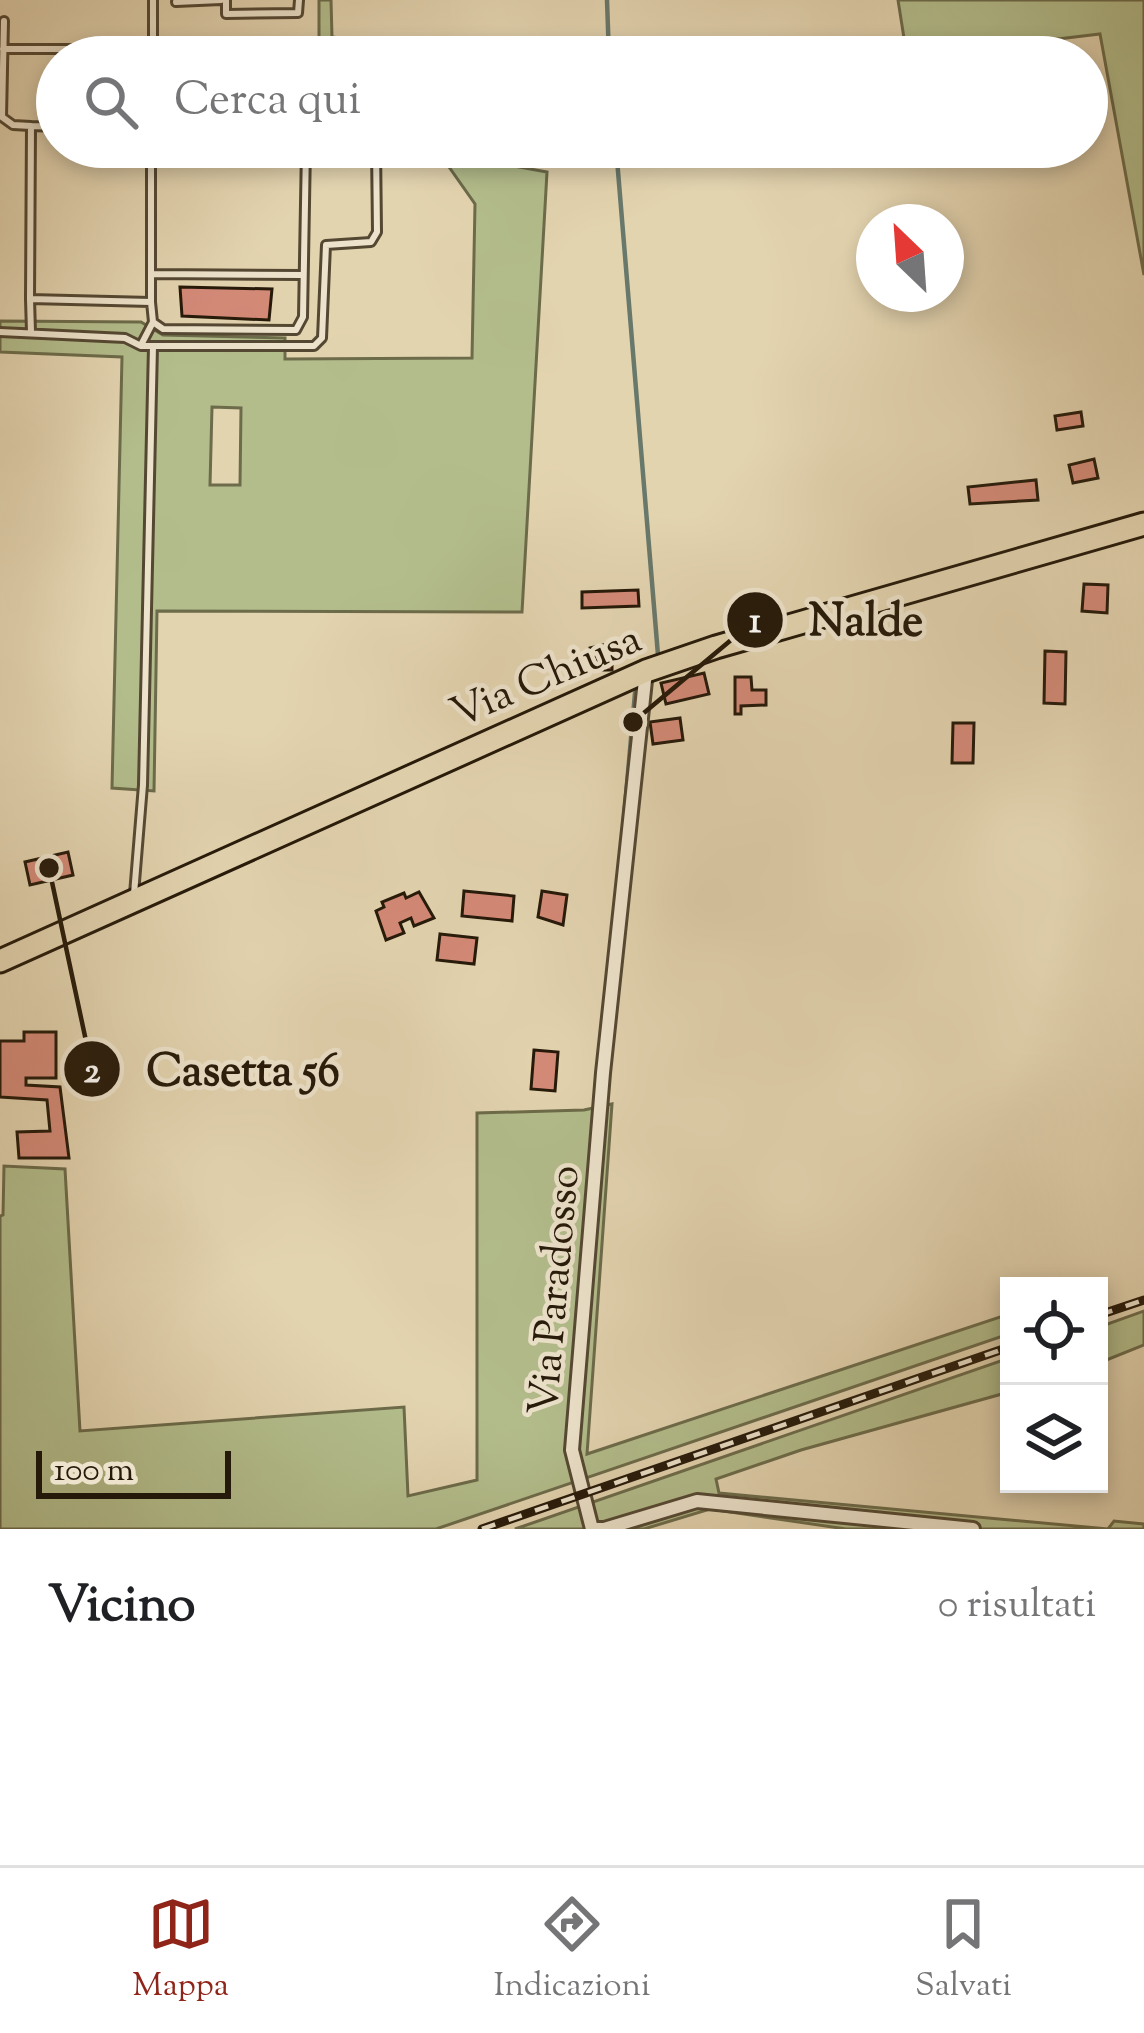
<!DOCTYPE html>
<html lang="it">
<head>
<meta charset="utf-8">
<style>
	:root { --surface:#fff; --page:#f6f6f6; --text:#202124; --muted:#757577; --line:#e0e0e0; --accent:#8f2418 }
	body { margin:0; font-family:"Sorts Mill Goudy",serif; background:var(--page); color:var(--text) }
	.controls { position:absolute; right:36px; bottom:36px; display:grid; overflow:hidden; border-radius:0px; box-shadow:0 6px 18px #0003 }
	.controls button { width:108px; height:108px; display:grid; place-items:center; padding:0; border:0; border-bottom:3px solid var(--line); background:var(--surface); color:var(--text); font:60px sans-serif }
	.compass { position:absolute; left:856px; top:204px; width:108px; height:108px; border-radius:50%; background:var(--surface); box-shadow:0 6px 18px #0003; rotate:335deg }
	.scale { position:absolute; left:36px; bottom:30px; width:195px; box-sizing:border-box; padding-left:12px; border:6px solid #251909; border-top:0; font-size:33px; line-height:42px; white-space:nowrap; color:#251909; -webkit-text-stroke:9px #ede3cc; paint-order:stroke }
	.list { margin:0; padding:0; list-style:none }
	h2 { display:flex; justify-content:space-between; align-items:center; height:156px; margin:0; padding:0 48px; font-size:51px }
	h2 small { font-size:39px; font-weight:400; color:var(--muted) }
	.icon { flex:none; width:66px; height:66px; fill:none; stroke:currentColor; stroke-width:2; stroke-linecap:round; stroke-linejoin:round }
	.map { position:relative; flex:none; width:1144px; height:1529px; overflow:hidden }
	.search { position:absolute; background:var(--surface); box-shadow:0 6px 18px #0003; left:36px; right:36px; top:36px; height:132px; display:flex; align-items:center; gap:30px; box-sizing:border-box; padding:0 42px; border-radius:66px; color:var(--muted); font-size:45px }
	.sheet { height:336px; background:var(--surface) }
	nav { display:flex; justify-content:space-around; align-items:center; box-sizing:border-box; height:168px; border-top:3px solid var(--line); background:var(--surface); font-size:33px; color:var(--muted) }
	nav a { display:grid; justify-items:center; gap:6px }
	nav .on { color:var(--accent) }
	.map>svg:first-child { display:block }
	.green { fill:#b3bd8c; stroke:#6c6b4a; stroke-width:3; fill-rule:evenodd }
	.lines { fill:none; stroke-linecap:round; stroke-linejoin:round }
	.stream { stroke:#68786b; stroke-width:4.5 }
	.building { fill:#d48a78; stroke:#251909; stroke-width:3 }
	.lane-casing { stroke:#544833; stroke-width:12 }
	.street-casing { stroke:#544833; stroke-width:18 }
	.primary-casing { stroke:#251909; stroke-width:27 }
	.lane { stroke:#ede3cc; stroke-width:6 }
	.street { stroke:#ede3cc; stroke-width:12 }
	.primary { stroke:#e3d4b0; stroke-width:21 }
	.rail-casing { stroke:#251909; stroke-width:9 }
	.rail { stroke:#ede3cc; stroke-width:4.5; stroke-dasharray:14; stroke-linecap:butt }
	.labels { text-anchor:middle; stroke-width:9; stroke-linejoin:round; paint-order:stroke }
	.street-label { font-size:42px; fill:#251909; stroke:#ede3cc }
	.leader { fill:none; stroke:#251909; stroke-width:4.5 }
	.callout-dot { fill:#251909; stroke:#ede3cc; stroke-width:4.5 }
	.mark-label { font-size:36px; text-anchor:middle; font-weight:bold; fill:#fff }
	.callout-label { font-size:45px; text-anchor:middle; font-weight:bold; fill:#251909; stroke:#ede3cc; stroke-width:9; stroke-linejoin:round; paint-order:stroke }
</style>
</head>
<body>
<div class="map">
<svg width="1144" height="1529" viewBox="0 0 1144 1529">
	<rect width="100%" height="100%" fill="#e3d4b0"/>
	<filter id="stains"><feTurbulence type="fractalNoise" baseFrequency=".00167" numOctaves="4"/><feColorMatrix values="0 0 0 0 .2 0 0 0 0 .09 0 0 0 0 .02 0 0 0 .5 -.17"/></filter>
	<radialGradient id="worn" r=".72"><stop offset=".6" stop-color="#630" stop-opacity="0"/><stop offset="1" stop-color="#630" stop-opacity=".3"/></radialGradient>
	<path class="green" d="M 319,0 L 331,0 L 332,37 L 501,57 L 319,57 Z
		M 898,0 L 1144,0 L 1144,275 L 1100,34 L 907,57 Z
		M 435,147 L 492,147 L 492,162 L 547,172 L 522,612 L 157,611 L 154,791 L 112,788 L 122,357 L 0,352 L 0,321 L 141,322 L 163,335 L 285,338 L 285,359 L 472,358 L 475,204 ZM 212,407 L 241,408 L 240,485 L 210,485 Z
		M 612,1104 L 587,1454 L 1009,1314 L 1009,1334 L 436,1529 L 0,1529 L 0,1216 L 3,1215 L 4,1166 L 65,1169 L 80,1431 L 404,1407 L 408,1496 L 477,1480 L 477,1113 L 584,1110 Z
		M 1144,1311 L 1144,1345 L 1099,1363 L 1099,1327 Z
		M 1009,1358 L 1009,1392 L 801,1450 L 716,1479 L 719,1493 L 1108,1529 L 1114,1521 L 1144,1524 L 1144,1529 L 846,1529 L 710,1509 L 644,1529 L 515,1529 Z"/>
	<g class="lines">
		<path class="stream" d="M 607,0 L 609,57
			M 616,147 L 658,655 L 655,661
			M 622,841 L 635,693 L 639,686"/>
	</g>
	<path class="building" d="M 180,287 L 272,289 L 269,320 L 182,316 Z
		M 1081,412 L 1083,426 L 1057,430 L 1055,416 Z
		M 1094,459 L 1098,478 L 1073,483 L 1069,465 Z
		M 1036,480 L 1038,500 L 970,504 L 968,487 Z
		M 1084,584 L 1108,585 L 1107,613 L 1082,611 Z
		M 638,590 L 639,606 L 582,608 L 582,592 Z
		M 612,643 L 612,670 L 597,670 L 597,657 L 590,656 L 590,648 Z
		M 1045,651 L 1066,652 L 1065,704 L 1044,703 Z
		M 704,673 L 709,694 L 666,704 L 661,683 Z
		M 735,677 L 751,677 L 752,690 L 766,690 L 766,705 L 741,706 L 741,714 L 735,714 Z
		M 680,718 L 683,740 L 653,744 L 650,722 Z
		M 953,723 L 974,723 L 973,763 L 952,763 Z
		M 68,852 L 73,875 L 30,885 L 25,862 Z
		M 464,891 L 514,896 L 512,921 L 462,916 Z
		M 542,891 L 567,895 L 563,925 L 538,917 Z
		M 419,892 L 434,918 L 414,926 L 411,918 L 400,923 L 404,933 L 386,940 L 376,911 L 384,907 L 382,902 L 404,893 L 406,898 Z
		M 440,934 L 477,938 L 474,964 L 437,960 Z
		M 24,1032 L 56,1032 L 56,1078 L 26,1078 L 26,1085 L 60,1087 L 69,1158 L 19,1158 L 17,1132 L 50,1131 L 47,1100 L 0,1097 L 0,1041 L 24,1041 Z
		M 534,1050 L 558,1052 L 555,1091 L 531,1089 Z"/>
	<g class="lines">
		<g class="lane-casing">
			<path id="lane" d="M 153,0 L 153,49 L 289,51 L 302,57
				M 226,0 L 226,14 L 298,13 L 299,0
				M 176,2 L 221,0
				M 4,21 L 2,117 L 13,125 L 31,126
				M 3,49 L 153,49 L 153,57
				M 57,127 L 31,126 L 30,299 L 151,302 L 151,147
				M 151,274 L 303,275
				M 30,299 L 31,332
				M 151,302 L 153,322 L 163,329 L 296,330 L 303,317 L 306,147
				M 0,332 L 125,338 L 141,346 L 314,346 L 322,338 L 326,245 L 371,242 L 377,232 L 376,147
				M 141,345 L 153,322
				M 134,894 L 143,785 L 153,346"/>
		</g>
		<g class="street-casing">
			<path id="street" d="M 646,671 L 603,1073 L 572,1450 L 592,1529 L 604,1529 L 697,1501 L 973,1529"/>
		</g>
		<g class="primary-casing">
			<path id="primary" d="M 0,961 L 646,671 L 716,647 L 1144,524"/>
		</g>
		<use href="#lane" class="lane"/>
		<use href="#street" class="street"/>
		<use href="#primary" class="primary"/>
		<g class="rail-casing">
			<path id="rail" d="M 1099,1315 L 1144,1300
				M 482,1529 L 1009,1347"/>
		</g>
		<use href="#rail" class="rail"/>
	</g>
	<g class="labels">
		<g class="street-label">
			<text transform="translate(545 674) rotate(-23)" y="15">Via Chiusa</text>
			<text transform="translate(552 1290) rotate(-85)" y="15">Via Paradosso</text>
		</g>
	</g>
	<path class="leader" d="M633 722L755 620M49 868L92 1069"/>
	<g class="callout-dot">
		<circle cx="633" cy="722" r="12"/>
		<circle cx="49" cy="868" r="12"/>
		<circle cx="755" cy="620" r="30"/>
		<circle cx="92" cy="1069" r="30"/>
	</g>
	<g class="mark-label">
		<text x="755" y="632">1</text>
		<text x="92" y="1082">2</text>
	</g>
	<g class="callout-label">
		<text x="866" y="635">Nalde</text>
		<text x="243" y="1085">Casetta 56</text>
	</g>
	<rect width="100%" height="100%" filter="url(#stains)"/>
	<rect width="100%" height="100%" fill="url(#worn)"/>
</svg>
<div class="controls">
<button><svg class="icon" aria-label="locate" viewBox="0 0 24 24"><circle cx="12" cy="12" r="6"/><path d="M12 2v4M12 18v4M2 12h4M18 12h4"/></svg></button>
<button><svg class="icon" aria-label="layers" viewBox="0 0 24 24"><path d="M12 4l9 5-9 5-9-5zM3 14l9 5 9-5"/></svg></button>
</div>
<svg class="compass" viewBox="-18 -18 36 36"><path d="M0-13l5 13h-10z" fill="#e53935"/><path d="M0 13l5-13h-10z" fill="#757577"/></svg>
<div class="scale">100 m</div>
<div class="search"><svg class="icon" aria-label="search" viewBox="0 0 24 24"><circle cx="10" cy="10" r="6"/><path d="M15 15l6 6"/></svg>Cerca qui</div>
</div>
<section class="sheet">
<h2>Vicino<small>0 risultati</small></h2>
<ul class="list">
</ul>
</section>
<nav>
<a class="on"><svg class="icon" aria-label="map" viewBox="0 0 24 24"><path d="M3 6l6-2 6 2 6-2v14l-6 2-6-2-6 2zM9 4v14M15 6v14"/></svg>Mappa</a>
<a><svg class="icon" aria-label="directions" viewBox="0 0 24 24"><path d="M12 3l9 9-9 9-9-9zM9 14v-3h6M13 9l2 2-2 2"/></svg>Indicazioni</a>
<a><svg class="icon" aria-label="saved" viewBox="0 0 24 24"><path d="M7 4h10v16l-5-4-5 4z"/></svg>Salvati</a>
</nav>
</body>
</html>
